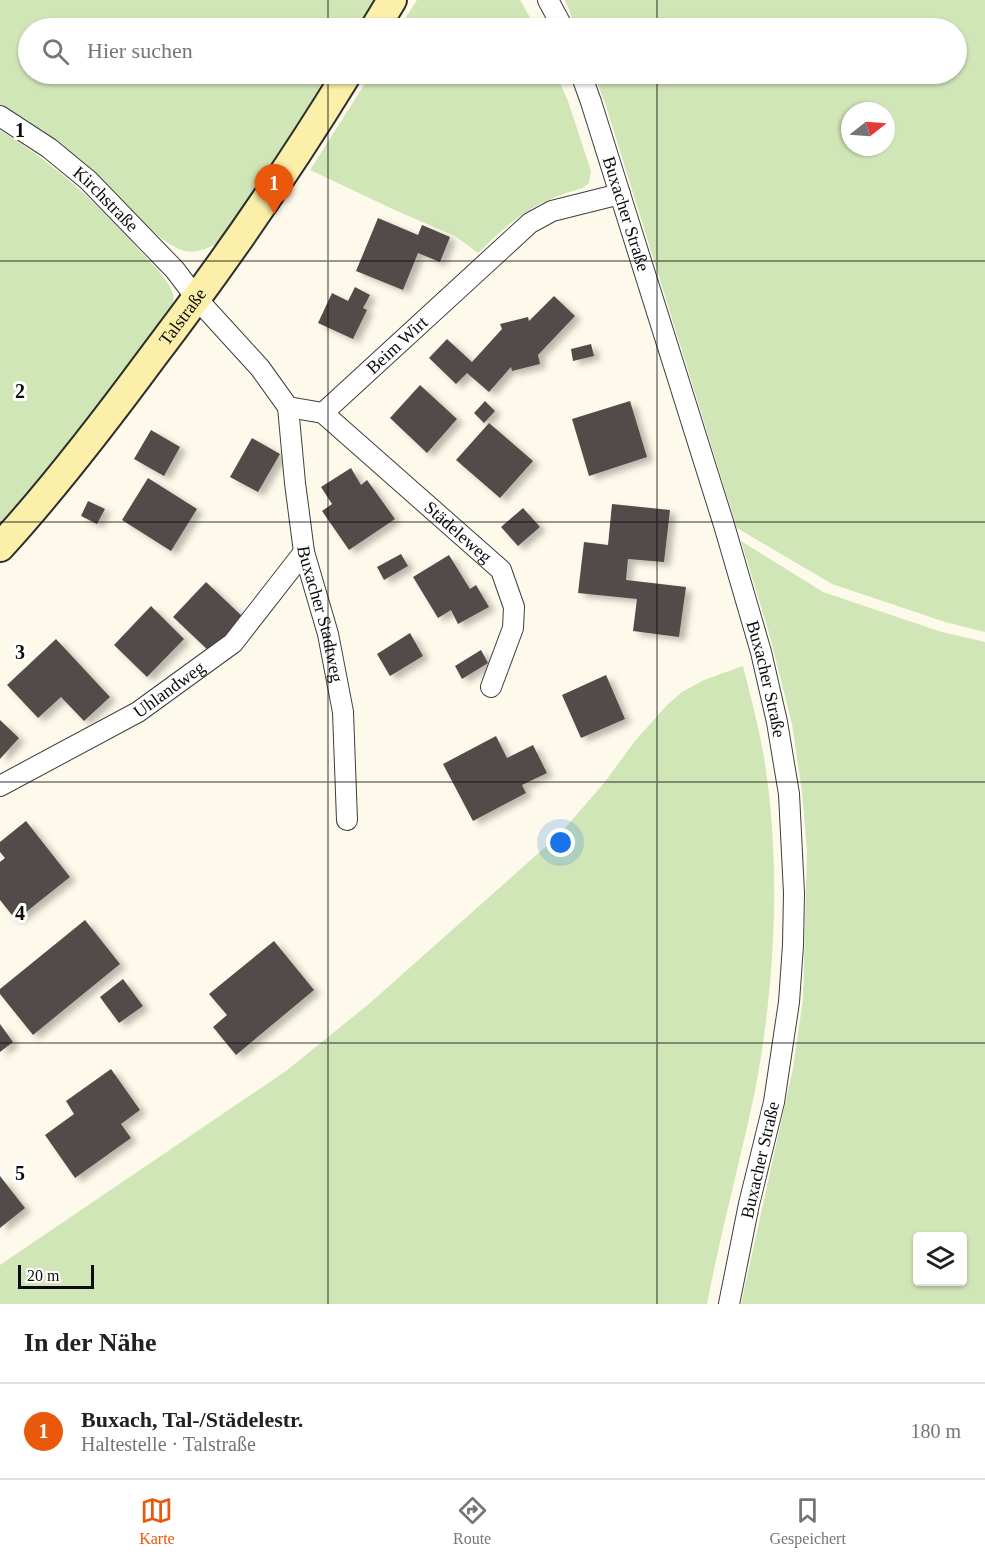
<!DOCTYPE html>
<html lang="de">
<head>
<meta charset="utf-8">
<style>
	:root { --surface:#fff; --page:#f6f6f6; --text:#202124; --muted:#757577; --line:#e0e0e0; --accent:#ea580c }
	body { margin:0; font-family:Georgia,serif; background:var(--page); color:var(--text) }
	.controls { position:absolute; right:18px; bottom:18px; display:grid; overflow:hidden; border-radius:6px; box-shadow:0 2px 4px #0004 }
	.controls button { width:54px; height:54px; display:grid; place-items:center; padding:0; border:0; border-bottom:2px solid var(--line); background:var(--surface); color:var(--text); font:30px sans-serif }
	.compass { position:absolute; left:841px; top:102px; width:54px; height:54px; border-radius:50%; background:var(--surface); box-shadow:0 2px 4px #0004; rotate:73deg }
	.scale { position:absolute; left:18px; bottom:15px; width:76px; box-sizing:border-box; padding-left:6px; border:3px solid #0b0b0b; border-top:0; font-size:16px; line-height:21px; white-space:nowrap; color:#0b0b0b; -webkit-text-stroke:4px #fff; paint-order:stroke }
	.you { position:absolute; left:561px; top:843px; width:21px; height:21px; margin:-15px; border:4px solid #fff; border-radius:50%; background:#1a73e8; box-shadow:0 0 0 9px #1a73e833 }
	.badge { display:grid; place-items:center; width:39px; height:39px; border-radius:50%; background:var(--accent); color:#fff; font-size:20px; font-weight:700 }
	.pin { position:absolute; translate:-50% -50px; filter:drop-shadow(0 2px 3px #0008) }
	.pin::after { content:''; position:absolute; top:32px; width:21px; height:18px; background:inherit; clip-path:polygon(0 0,100% 0,50% 100%) }
	.list { margin:0; padding:0; list-style:none }
	h2 { display:flex; justify-content:space-between; align-items:center; height:78px; margin:0; padding:0 24px; font-size:26px }
	h2 small { font-size:20px; font-weight:400; color:var(--muted) }
	.list li { display:grid; grid-template-columns:39px 1fr auto; gap:18px; align-items:center; box-sizing:border-box; height:96px; padding:0 24px; border-top:2px solid var(--line) }
	.list b { display:block; font-size:22px; white-space:nowrap }
	.list p { margin:0; font-size:20px; white-space:nowrap; color:var(--muted) }
	.list em { font-size:20px; font-style:normal; color:var(--muted) }
	.icon { flex:none; width:33px; height:33px; fill:none; stroke:currentColor; stroke-width:2; stroke-linecap:round; stroke-linejoin:round }
	.map { position:relative; flex:none; width:985px; height:1304px; overflow:hidden }
	.search { position:absolute; background:var(--surface); box-shadow:0 2px 4px #0004; left:18px; right:18px; top:18px; height:66px; display:flex; align-items:center; gap:15px; box-sizing:border-box; padding:0 21px; border-radius:33px; color:var(--muted); font-size:22px }
	.sheet { height:174px; background:var(--surface) }
	nav { display:flex; justify-content:space-around; align-items:center; box-sizing:border-box; height:84px; border-top:2px solid var(--line); background:var(--surface); font-size:16px; color:var(--muted) }
	nav a { display:grid; justify-items:center; gap:3px }
	nav .on { color:var(--accent) }
	.map>svg:first-child { display:block }
	.green { fill:#d1e6b7; fill-rule:evenodd }
	.building { fill:#534c48; filter:url(#shadow) }
	.lines { fill:none; stroke-linecap:round; stroke-linejoin:round }
	.street-casing { stroke:#3e3e3e; stroke-width:22 }
	.secondary-casing { stroke:#2d2d2d; stroke-width:32 }
	.street { stroke:#fff; stroke-width:20 }
	.secondary { stroke:#fbefa9; stroke-width:28 }
	.grid { fill:none; stroke:#0b0b0b; stroke-width:1.5; stroke-opacity:0.55 }
	.labels { text-anchor:middle; stroke-width:6; stroke-linejoin:round; paint-order:stroke }
	.street-label { font-size:18px; fill:#0b0b0b; stroke:#fff }
	.grid-label { font-size:20px; text-anchor:middle; font-weight:bold; fill:#0b0b0b; stroke:#fff; stroke-width:6; stroke-linejoin:round; paint-order:stroke }
</style>
</head>
<body>
<div class="map">
<svg width="985" height="1304" viewBox="0 0 985 1304">
	<defs>
		<filter id="shadow"><feDropShadow dx="6" dy="4" stdDeviation="3" flood-color="#0004"/></filter>
	</defs>
	<rect width="100%" height="100%" fill="#fefaeb"/>
	<path class="green" d="M 0,0 L 376,0 L 359,28 L 28,28 L 28,74 L 331,74 L 298,129 L 219,243 C 208,248 196,254 184,251 C 153,241 119,193 95,172 C 65,146 33,126 0,106 Z
		M 417,0 L 520,0 L 536,28 L 399,28 Z
		M 565,0 L 985,0 L 985,632 L 945,622 L 832,584 L 737,528 L 606,106 L 594,74 L 956,74 L 956,28 L 576,28 ZM 850,111 L 886,111 L 886,147 L 850,147 Z
		M 371,74 L 556,74 L 568,101 L 591,171 L 589,183 L 583,188 C 534,201 513,219 478,253 L 455,236 L 399,212 L 310,170 Z
		M 0,130 C 55,164 101,206 143,254 C 152,265 167,278 172,291 C 176,301 172,308 167,317 L 55,463 L 0,529 Z
		M 741,541 L 823,592 L 942,632 L 985,642 L 985,1304 L 741,1304 L 793,1068 L 803,999 L 807,852 L 802,792 L 792,724 L 769,633 ZM 918,1236 L 962,1236 L 962,1282 L 918,1282 Z
		M 743,666 C 751,698 760,731 765,764 C 781,867 775,984 756,1086 C 741,1159 721,1231 707,1304 L 0,1304 L 0,1265 L 286,1071 L 370,1003 L 560,834 L 604,783 L 635,741 L 667,705 L 682,692 L 704,680 Z"/>
	<path class="building" d="M 378,218 L 418,235 L 422,225 L 450,237 L 440,262 L 418,253 L 403,290 L 356,271 Z
		M 355,287 L 370,295 L 363,308 L 367,310 L 353,339 L 318,323 L 332,293 L 348,301 Z
		M 554,296 L 575,316 L 538,355 L 540,364 L 512,371 L 511,367 L 489,392 L 467,373 L 456,384 L 429,358 L 447,339 L 472,362 L 502,329 L 500,324 L 528,317 L 529,321 Z
		M 591,344 L 594,356 L 573,361 L 571,349 Z
		M 420,385 L 457,419 L 427,453 L 390,418 Z
		M 485,401 L 495,411 L 484,423 L 474,413 Z
		M 630,401 L 647,457 L 589,476 L 572,419 Z
		M 489,423 L 533,461 L 500,498 L 456,460 Z
		M 151,430 L 180,447 L 164,476 L 134,459 Z
		M 252,438 L 280,454 L 258,492 L 230,477 Z
		M 351,468 L 361,485 L 367,480 L 395,519 L 349,550 L 322,511 L 332,504 L 321,487 Z
		M 148,478 L 197,509 L 171,551 L 122,520 Z
		M 88,501 L 105,509 L 97,524 L 81,516 Z
		M 612,504 L 670,510 L 664,562 L 628,559 L 626,580 L 686,587 L 679,637 L 633,631 L 637,599 L 578,593 L 584,542 L 608,545 Z
		M 523,508 L 540,527 L 518,546 L 501,527 Z
		M 401,554 L 408,566 L 384,580 L 377,567 Z
		M 449,555 L 470,589 L 476,585 L 489,607 L 458,624 L 451,610 L 438,618 L 413,577 Z
		M 206,582 L 243,617 L 210,652 L 173,617 Z
		M 151,606 L 184,639 L 147,677 L 114,645 Z
		M 410,633 L 423,656 L 390,676 L 377,654 Z
		M 56,639 L 110,697 L 84,721 L 61,697 L 38,718 L 7,685 Z
		M 481,650 L 488,663 L 462,679 L 455,666 Z
		M 606,675 L 625,719 L 581,738 L 562,695 Z
		M 0,720 L 19,738 L 0,759 Z
		M 496,736 L 507,758 L 533,745 L 547,773 L 522,785 L 526,793 L 473,821 L 443,764 Z
		M 26,821 L 70,877 L 16,920 L 0,900 L 0,862 L 5,858 L 0,852 L 0,842 Z
		M 85,920 L 120,964 L 33,1035 L 0,994 L 0,989 Z
		M 274,941 L 314,990 L 236,1055 L 213,1027 L 227,1015 L 209,994 Z
		M 123,979 L 143,1006 L 119,1023 L 100,997 Z
		M 0,1024 L 13,1042 L 0,1052 Z
		M 111,1069 L 140,1110 L 121,1124 L 131,1138 L 75,1178 L 45,1135 L 74,1114 L 66,1101 Z
		M 0,1176 L 25,1208 L 0,1228 Z"/>
	<g class="lines">
		<g class="street-casing">
			<g id="street">
				<path d="M 548,0 L 563,28"/>
				<path id="s1" d="M 581,74 L 591,102 L 724,525 L 761,652 L 777,722 L 789,794 L 794,893 L 793,945 L 789,1002 L 774,1102 L 749,1204 L 729,1304"/>
				<path id="s2" d="M 0,116 L 49,148 L 88,180 L 175,270 L 197,299 L 260,368 L 288,407 L 323,413 L 530,223 L 552,211 L 620,194"/>
				<path id="s3" d="M 288,407 L 295,483 L 304,552 L 328,634 L 343,712 L 347,820"/>
				<path id="s4" d="M 323,413 L 501,570 L 514,607 L 513,628 L 491,687"/>
				<path id="s5" d="M 0,786 L 138,712 L 233,643 L 304,552"/>
			</g>
		</g>
		<g class="secondary-casing">
			<g id="secondary">
				<path d="M 375,28 L 392,0"/>
				<path id="s6" d="M 0,547 C 54,488 103,424 151,359 C 221,267 287,172 347,74"/>
			</g>
		</g>
		<use href="#street" class="street"/>
		<use href="#secondary" class="secondary"/>
	</g>
	<path class="grid" d="M 328,0 L 328,28M 657,0 L 657,28M 328,74 L 328,1304M 657,74 L 657,1304M 0,261 L 985,261M 0,522 L 985,522M 0,782 L 985,782M 0,1043 L 985,1043"/>
	<g class="labels">
		<g class="street-label">
			<text dy="6" stroke="none"><textPath href="#s2" startOffset="135">Kirchstraße</textPath></text>
			<text dy="6" stroke="none"><textPath href="#s1" startOffset="147">Buxacher Straße</textPath></text>
			<text dy="6" stroke="none"><textPath href="#s6" startOffset="294">Talstraße</textPath></text>
			<text dy="6" stroke="none"><textPath href="#s2" startOffset="548">Beim Wirt</textPath></text>
			<text dy="6" stroke="none"><textPath href="#s4" startOffset="180">Städeleweg</textPath></text>
			<text dy="6" stroke="none"><textPath href="#s3" startOffset="210">Buxacher Stadtweg</textPath></text>
			<text dy="6" stroke="none"><textPath href="#s1" startOffset="633">Buxacher Straße</textPath></text>
			<text dy="6" stroke="none"><textPath href="#s5" startOffset="195">Uhlandweg</textPath></text>
			<text transform="translate(760 1160) rotate(-77)" y="6">Buxacher Straße</text>
		</g>
	</g>
	<g class="grid-label">
		<text x="20" y="137">1</text>
		<text x="20" y="398">2</text>
		<text x="20" y="659">3</text>
		<text x="20" y="920">4</text>
		<text x="20" y="1180">5</text>
	</g>
</svg>
<div class="controls">
<button><svg class="icon" aria-label="layers" viewBox="0 0 24 24"><path d="M12 4l9 5-9 5-9-5zM3 14l9 5 9-5"/></svg></button>
</div>
<svg class="compass" viewBox="-18 -18 36 36"><path d="M0-13l5 13h-10z" fill="#e53935"/><path d="M0 13l5-13h-10z" fill="#757577"/></svg>
<div class="scale">20 m</div>
<div class="you"></div>
<div class="pin badge" style="left:274px;top:214px">1</div>
<div class="search"><svg class="icon" aria-label="search" viewBox="0 0 24 24"><circle cx="10" cy="10" r="6"/><path d="M15 15l6 6"/></svg>Hier suchen</div>
</div>
<section class="sheet">
<h2>In der Nähe<small></small></h2>
<ul class="list">
<li><span class="badge">1</span><div><b>Buxach, Tal-/Städelestr.</b><p>Haltestelle · Talstraße</p></div><em>180 m</em></li>
</ul>
</section>
<nav>
<a class="on"><svg class="icon" aria-label="map" viewBox="0 0 24 24"><path d="M3 6l6-2 6 2 6-2v14l-6 2-6-2-6 2zM9 4v14M15 6v14"/></svg>Karte</a>
<a><svg class="icon" aria-label="directions" viewBox="0 0 24 24"><path d="M12 3l9 9-9 9-9-9zM9 14v-3h6M13 9l2 2-2 2"/></svg>Route</a>
<a><svg class="icon" aria-label="saved" viewBox="0 0 24 24"><path d="M7 4h10v16l-5-4-5 4z"/></svg>Gespeichert</a>
</nav>
</body>
</html>
